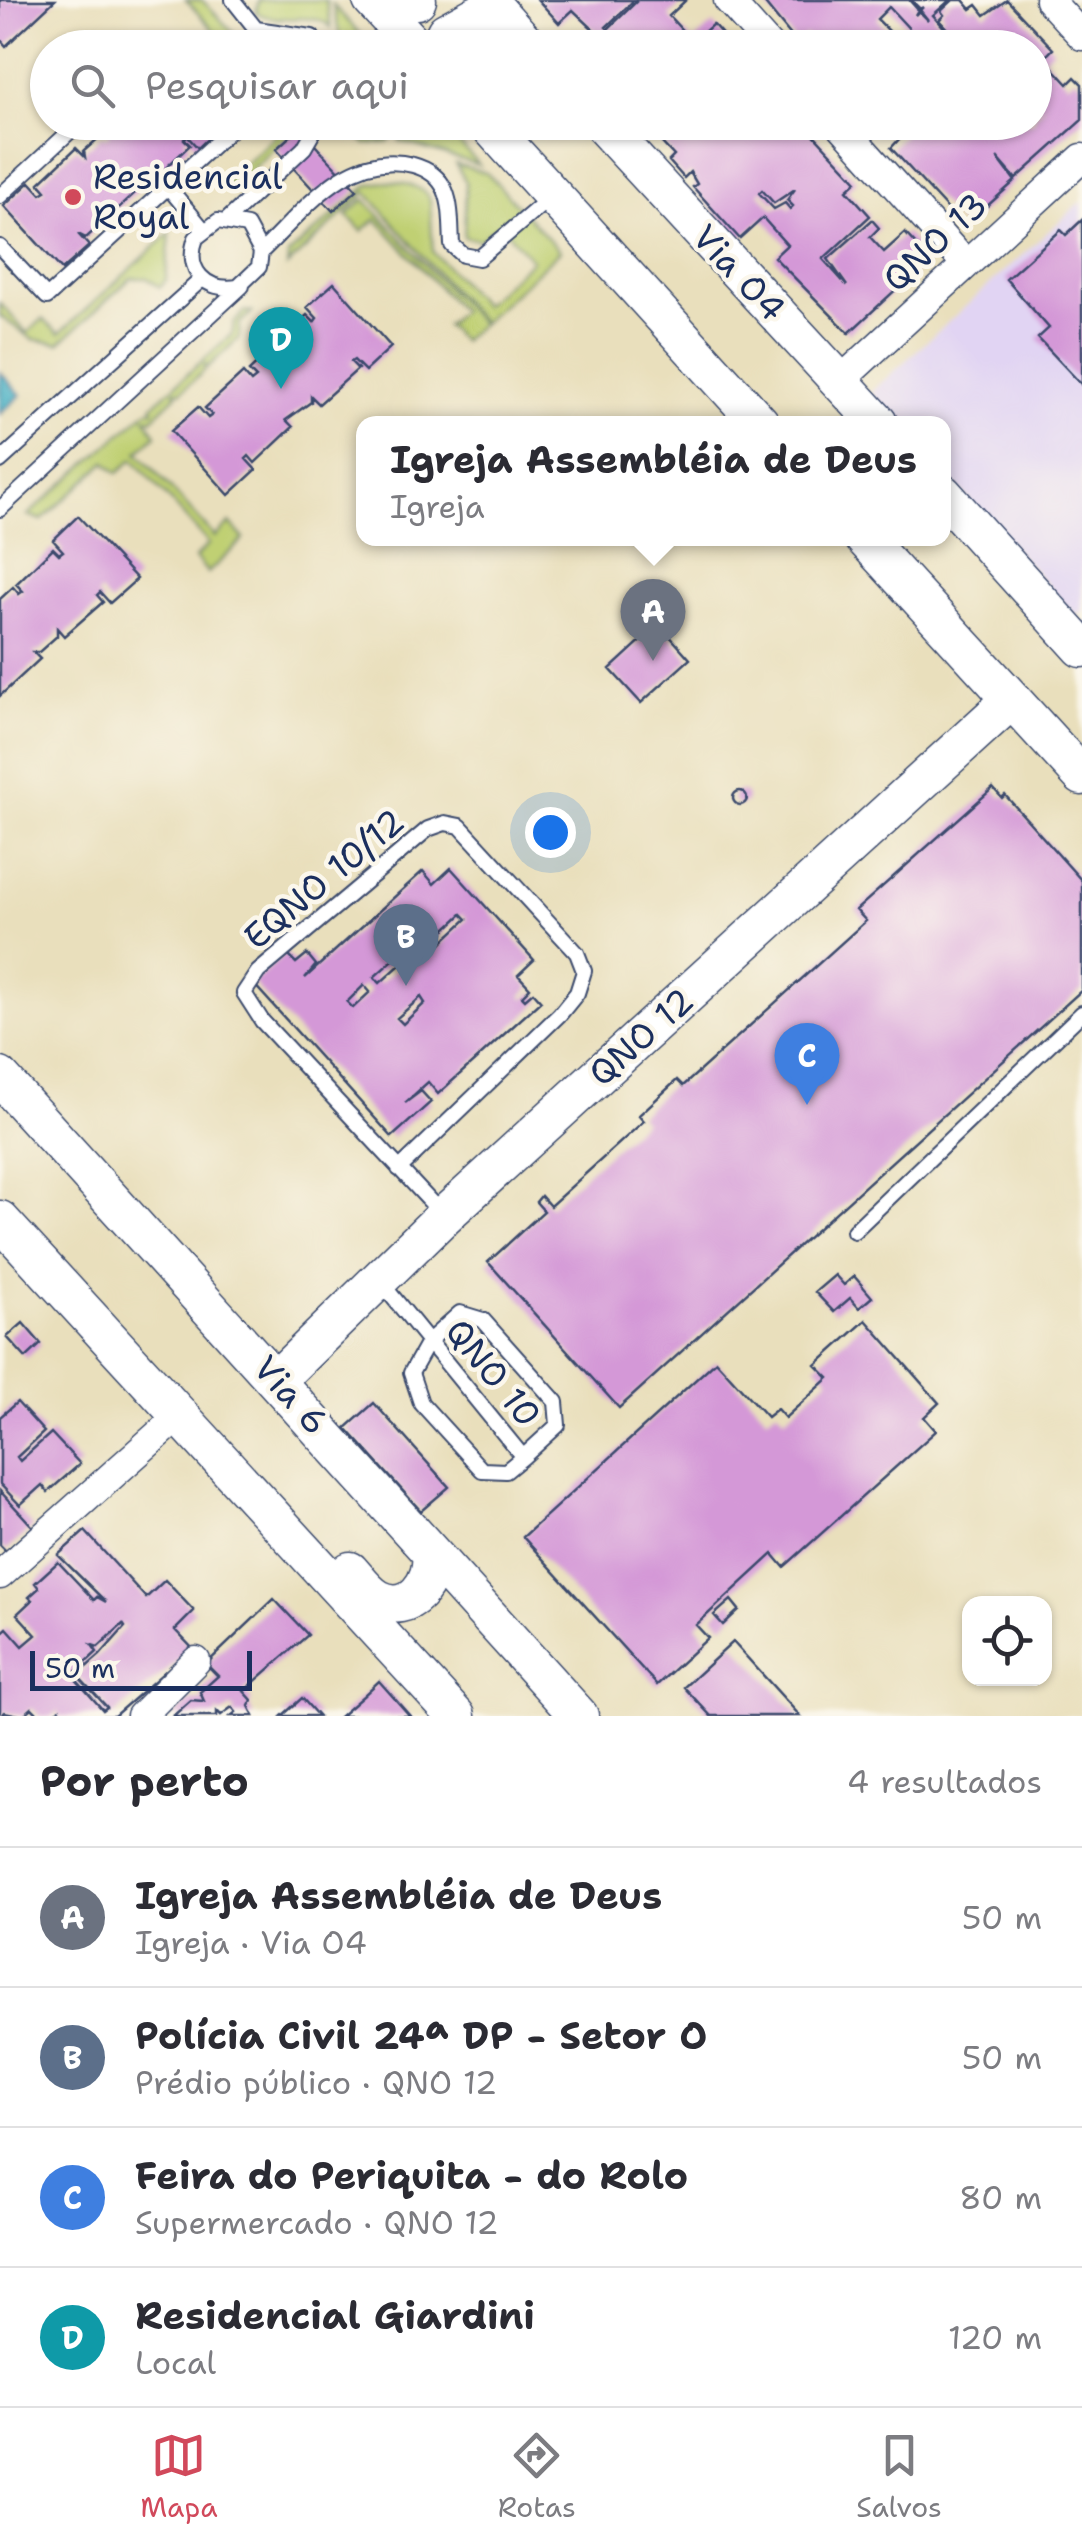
<!DOCTYPE html>
<html lang="pt">
<head>
<meta charset="utf-8">
<style>
	:root { --surface:#fff; --page:#f7f7f7; --text:#2b2b33; --muted:#7c7c81; --line:#e1e1e2; --accent:#d1495b }
	body { margin:0; font-family:"Shantell Sans",sans-serif; background:var(--page); color:var(--text) }
	.controls { position:absolute; right:30px; bottom:30px; display:grid; overflow:hidden; border-radius:20px; box-shadow:0 2px 8px #0004 }
	.controls button { width:90px; height:90px; display:grid; place-items:center; padding:0; border:0; border-bottom:2px solid var(--line); background:var(--surface); color:var(--text); font:50px sans-serif }
	.scale { position:absolute; left:30px; bottom:25px; width:222px; box-sizing:border-box; padding-left:10px; border:5px solid #1b2f5e; border-top:0; font-size:28px; line-height:35px; white-space:nowrap; color:#1b2f5e; -webkit-text-stroke:8px #fbf7ec; paint-order:stroke }
	.you { position:absolute; left:550px; top:832px; width:35px; height:35px; margin:-25px; border:8px solid #fff; border-radius:50%; background:#1a73e8; box-shadow:0 0 0 15px #1a73e833 }
	.badge { display:grid; place-items:center; width:65px; height:65px; border-radius:50%; background:var(--accent); color:#fff; font-size:32px; font-weight:700 }
	.pin { position:absolute; translate:-50% -82px; filter:drop-shadow(0 2px 5px #0008) }
	.pin::after { content:''; position:absolute; top:52px; width:35px; height:30px; background:inherit; clip-path:polygon(0 0,100% 0,50% 100%) }
	.popup { position:absolute; left:356px; top:416px; width:595px; height:130px; box-sizing:border-box; display:grid; place-content:center; border-radius:20px; background:var(--surface); filter:drop-shadow(0 2px 8px #0005); font-size:32px; white-space:nowrap; color:var(--muted) }
	.popup b { font-size:38px; color:var(--text) }
	.popup::after { content:''; position:absolute; left:50%; top:100%; margin-left:-20px; border:20px solid transparent; border-top-color:var(--surface) }
	.list { margin:0; padding:0; list-style:none }
	h2 { display:flex; justify-content:space-between; align-items:center; height:130px; margin:0; padding:0 40px; font-size:42px }
	h2 small { font-size:32px; font-weight:400; color:var(--muted) }
	.list li { display:grid; grid-template-columns:65px 1fr auto; gap:30px; align-items:center; box-sizing:border-box; height:140px; padding:0 40px; border-top:2px solid var(--line) }
	.list b { display:block; font-size:38px; white-space:nowrap }
	.list p { margin:0; font-size:32px; white-space:nowrap; color:var(--muted) }
	.list em { font-size:32px; font-style:normal; color:var(--muted) }
	.icon { flex:none; width:55px; height:55px; fill:none; stroke:currentColor; stroke-width:2; stroke-linecap:round; stroke-linejoin:round }
	.map { position:relative; flex:none; width:1082px; height:1716px; overflow:hidden }
	.search { position:absolute; background:var(--surface); box-shadow:0 2px 8px #0004; left:30px; right:30px; top:30px; height:110px; display:flex; align-items:center; gap:25px; box-sizing:border-box; padding:0 35px; border-radius:55px; color:var(--muted); font-size:38px }
	.sheet { height:690px; background:var(--surface) }
	nav { display:flex; justify-content:space-around; align-items:center; box-sizing:border-box; height:140px; border-top:2px solid var(--line); background:var(--surface); font-size:28px; color:var(--muted) }
	nav a { display:grid; justify-items:center; gap:5px }
	nav .on { color:var(--accent) }
	.map>svg:first-child { display:block }
	.built { fill:#e1d4f3 }
	.green { fill:#c0d073; stroke:#6e8068; stroke-width:2.5 }
	.water { fill:#43adc2; stroke:#2f6e90; stroke-width:2.5 }
	.building { fill:#d498d7; fill-rule:evenodd }
	.lines { fill:none; stroke-linecap:round; stroke-linejoin:round }
	.lane-casing { stroke:#3a496c; stroke-width:18 }
	.street-casing { stroke:#3a496c; stroke-width:31 }
	.secondary-casing { stroke:#3a496c; stroke-width:41 }
	.lane { stroke:#fff; stroke-width:14 }
	.street { stroke:#fff; stroke-width:28 }
	.secondary { stroke:#fff; stroke-width:38 }
	.poi-dot { fill:#d1495b; stroke:#fbf7ec; stroke-width:4 }
	.labels { text-anchor:middle; stroke-width:9; stroke-linejoin:round; paint-order:stroke }
	.poi-label { font-size:35px; fill:#1b2f5e; stroke:#fbf7ec; text-anchor:start }
	.street-label { font-size:35px; fill:#1b2f5e; stroke:#fbf7ec }
</style>
</head>
<body>
<div class="map">
<svg width="1082" height="1716" viewBox="0 0 1082 1716">
	<rect width="100%" height="100%" fill="#fbf7ec"/>
	<filter id="ink" filterUnits="userSpaceOnUse"><feTurbulence type="fractalNoise" baseFrequency=".01" numOctaves="2"/><feDisplacementMap in="SourceGraphic" scale="20" xChannelSelector="R" yChannelSelector="G"/><feConvolveMatrix kernelMatrix="1 2 1 2 8 2 1 2 1" color-interpolation-filters="sRGB"/></filter>
	<filter id="wash" filterUnits="userSpaceOnUse"><feTurbulence type="fractalNoise" baseFrequency=".0048" numOctaves="4" result="noise"/><feDisplacementMap in="SourceGraphic" scale="40" xChannelSelector="R" yChannelSelector="G"/><feGaussianBlur stdDeviation="2.25" result="paint"/><feColorMatrix in="noise" values="0 0 0 0 0 0 0 0 0 0 0 0 0 0 0 0 0 1.4 0 .05"/><feComposite in="paint" operator="in"/></filter>
	<g filter="url(#wash)">
		<rect width="100%" height="100%" fill="#e9dfbc"/>
		<path class="built" d="M 1082,201 L 1082,611 L 1076,616 L 943,471 L 943,423 L 900,423 L 871,392 Z"/>
		<path class="green" d="M 186,0 L 202,0 L 239,39 L 254,47 L 229,47 Z
			M 259,0 L 326,0 L 331,27 C 311,9 278,27 256,12 Z
			M 333,5 L 372,47 L 342,47 Z
			M 302,123 L 233,186 L 224,183 L 284,128 L 290,130 Z
			M 401,123 L 388,142 L 366,144 L 346,124 Z
			M 408,123 L 441,123 L 479,165 L 400,141 Z
			M 456,164 L 487,173 L 560,251 L 482,323 L 366,192 L 287,266 L 288,255 L 367,186 C 385,179 420,181 430,199 L 433,252 L 483,305 L 532,260 L 500,224 L 480,240 L 464,237 L 466,182 Z
			M 364,199 L 481,324 L 461,341 L 446,325 L 461,311 L 376,219 L 362,231 L 347,215 Z
			M 170,233 L 166,280 L 160,287 L 147,278 L 131,278 L 59,344 L 32,339 L 0,316 L 0,303 L 27,333 L 43,319 L 59,334 Z
			M 245,311 L 252,312 L 240,323 L 239,338 L 208,367 L 204,364 L 205,370 L 181,392 L 175,391 L 177,395 L 152,419 L 146,418 L 156,435 L 138,452 L 215,537 L 230,523 L 244,539 L 208,573 L 195,558 L 209,544 L 133,459 L 118,473 L 106,462 L 42,520 L 28,515 L 148,410 L 154,410 L 152,406 L 232,334 L 234,323 Z"/>
		<path class="water" d="M 0,372 L 21,395 L 0,414 Z"/>
		<g id="blocks">
			<path class="building" d="M 0,0 L 55,0 L 6,46 L 0,39 Z
				M 538,0 L 686,0 L 669,16 L 693,42 L 713,24 L 734,48 L 613,48 L 573,10 L 559,23 ZM 634,0 L 636,2 L 608,29 L 606,27 Z
				M 762,0 L 909,0 L 918,10 L 915,15 L 919,11 L 928,20 L 920,10 L 923,7 L 920,9 L 911,0 L 950,0 L 933,15 L 956,41 L 966,33 L 956,38 L 939,20 L 944,15 L 941,11 L 953,0 L 963,0 L 971,9 L 977,5 L 985,15 L 1007,0 L 1053,49 L 1044,58 L 1068,84 L 1075,77 L 1082,84 L 1082,120 L 1016,179 L 997,157 L 1015,181 L 964,227 L 891,148 L 915,122 L 1034,122 L 1034,115 L 1045,105 L 1034,110 L 1034,48 L 1006,48 L 1008,42 L 1002,48 L 817,48 L 806,35 L 797,43 ZM 889,7 L 913,33 L 902,44 L 877,19 Z
				M 105,122 L 225,122 L 198,148 L 187,136 L 184,139 L 190,145 L 152,181 L 143,171 L 139,175 L 146,183 L 86,238 L 78,234 L 89,246 L 62,270 L 4,206 L 30,182 L 41,194 L 46,191 L 39,183 L 76,148 L 85,157 L 84,151 L 102,135 L 105,138 L 110,134 L 102,126 Z
				M 657,122 L 802,122 L 857,181 L 847,190 L 870,216 L 823,259 L 847,286 L 828,259 L 872,220 L 879,228 L 870,237 L 884,252 L 905,233 L 929,259 L 849,333 L 774,257 L 787,245 L 763,218 L 740,239 L 693,187 L 697,184 L 690,172 L 684,178 L 669,161 L 674,156 L 649,129 ZM 795,189 L 787,200 L 793,206 L 790,209 L 785,203 L 774,209 L 759,193 L 762,190 L 774,203 Z
				M 299,128 L 357,190 L 333,211 L 276,149 Z
				M 1082,220 L 1082,385 L 1038,338 L 1049,328 L 1006,279 L 1061,230 L 1066,235 Z
				M 334,283 L 391,347 L 365,371 L 354,360 L 351,362 L 358,369 L 319,404 L 311,396 L 311,402 L 286,420 L 293,427 L 255,463 L 249,456 L 246,459 L 256,470 L 229,495 L 171,431 L 198,407 L 208,418 L 212,415 L 205,408 L 243,373 L 251,382 L 256,378 L 249,371 L 266,355 L 273,362 L 277,359 L 269,350 L 307,315 L 314,322 L 317,318 L 307,307 Z
				M 78,516 L 137,579 L 110,603 L 100,592 L 97,595 L 103,602 L 64,636 L 57,628 L 57,636 L 39,652 L 33,652 L 40,659 L 0,696 L 0,599 L 13,587 L 19,594 L 23,591 L 16,584 L 53,548 L 59,554 L 63,551 L 53,540 Z
				M 659,624 L 690,659 L 641,703 L 610,669 Z
				M 993,788 L 1002,798 L 1005,795 L 1082,881 L 1082,990 L 619,1408 L 488,1262 L 544,1211 L 536,1202 L 541,1196 L 550,1206 L 644,1121 L 639,1115 L 677,1080 L 683,1086 L 866,921 L 856,910 Z
				M733 798a7 7 0 1 1 14 0a7 7 0 1 1-14 0Z
				M 451,868 L 534,960 L 518,975 L 530,988 L 522,996 L 525,999 L 533,992 L 541,1001 L 438,1094 L 428,1082 L 405,1103 L 421,1091 L 431,1102 L 392,1137 L 253,983 L 286,953 L 296,963 L 307,954 L 316,965 L 305,978 L 423,871 L 434,884 ZM 462,914 L 467,919 L 425,958 L 420,953 ZM 403,951 L 409,957 L 380,983 L 374,977 ZM 364,985 L 370,992 L 353,1008 L 347,1002 ZM 421,997 L 425,1003 L 403,1024 L 397,1018 Z
				M 835,1275 L 844,1285 L 854,1276 L 872,1297 L 859,1308 L 850,1298 L 834,1312 L 815,1292 Z
				M 866,1320 L 939,1403 L 924,1417 L 936,1431 L 784,1567 L 773,1554 L 696,1625 L 708,1638 L 657,1685 L 523,1537 L 716,1361 L 767,1417 L 777,1409 L 785,1418 L 829,1378 L 816,1365 Z
				M 23,1323 L 41,1344 L 26,1358 L 7,1337 Z
				M 17,1402 L 44,1432 L 17,1457 L 20,1461 L 51,1433 L 80,1464 L 48,1492 L 42,1485 L 20,1505 L 0,1484 L 0,1417 Z
				M 374,1403 L 449,1487 L 421,1511 L 346,1428 Z
				M 0,1491 L 33,1527 L 6,1551 L 0,1545 Z
				M 85,1531 L 146,1598 L 165,1580 L 194,1611 L 175,1630 L 192,1648 L 114,1716 L 58,1716 L 59,1710 L 52,1716 L 40,1716 L 32,1708 L 23,1716 L 5,1712 L 0,1716 L 0,1634 L 7,1628 L 23,1646 L 36,1635 L 17,1614 L 32,1600 L 29,1597 L 39,1588 L 35,1583 L 58,1562 L 94,1600 L 97,1597 L 106,1602 L 58,1555 ZM 123,1624 L 125,1627 L 100,1655 L 77,1675 L 107,1707 L 103,1710 L 72,1675 L 97,1652 L 92,1645 L 98,1647 Z
				M 274,1599 L 308,1635 L 244,1691 L 252,1700 L 249,1706 L 254,1716 L 231,1716 L 236,1712 L 232,1707 L 221,1715 L 217,1711 L 217,1716 L 173,1716 L 191,1700 L 204,1701 L 200,1692 L 218,1676 L 206,1664 Z
				M 731,1600 L 739,1610 L 723,1625 L 714,1615 Z
				M 733,1642 L 800,1716 L 711,1716 L 684,1687 Z
				M 379,1681 L 410,1716 L 340,1716 L 363,1696 Z
				M 302,1698 L 318,1716 L 282,1716 Z"/>
		</g>
	</g>
	<g filter="url(#ink)">
		<use href="#blocks" fill-opacity="0" stroke="#3a496c" stroke-width="2.5"/>
		<g class="lines">
			<g class="lane-casing">
				<path id="lane" d="M 233,0 L 256,29 L 312,37 L 318,48
					M 162,48 L 168,42 L 174,48
					M 169,188 L 203,229
					M 0,196 L 80,122
					M 227,220 L 304,148 L 319,122
					M 0,247 L 47,297 L 239,122
					M 261,252 L 247,226 L 218,221 L 196,238 C 184,270 206,292 238,287 L 259,267 L 261,252 C 303,212 348,148 413,165 C 454,176 450,209 452,245 L 463,255 L 479,258 L 552,196
					M 0,461 L 202,279
					M 0,509 L 242,286
					M 399,1169 L 560,1014 L 577,993 L 584,971 L 577,953 L 460,826 L 445,823 L 428,829 L 258,972 L 244,993 L 262,1021 L 442,1214
					M 854,1231 L 1082,1013
					M 379,1280 L 523,1457 L 558,1425 L 556,1402 L 483,1320 L 460,1313 L 429,1341 L 411,1373 L 421,1403 L 482,1470 L 506,1471 L 523,1457"/>
			</g>
			<g class="street-casing">
				<path id="street" d="M 728,0 L 771,48
					M 1049,0 L 1082,36
					M 838,122 L 966,264
					M 840,381 L 1082,158
					M 0,1575 L 179,1416
					M 141,1716 L 196,1661"/>
			</g>
			<g class="secondary-casing">
				<path id="secondary" d="M 372,0 L 417,48
					M 386,0 L 417,0
					M 489,2 L 530,48
					M 438,48 L 446,32 L 477,15 L 506,21
					M 486,122 L 760,423
					M 600,122 L 878,423
					M 943,494 L 1082,648
					M 864,538 L 1082,776
					M 0,1077 L 579,1716
					M 0,1220 L 456,1716
					M 277,1379 L 444,1216 L 1011,700
					M 350,1571 C 358,1580 367,1593 378,1599 C 410,1616 435,1582 431,1553"/>
			</g>
			<use href="#lane" class="lane"/>
			<use href="#street" class="street"/>
			<use href="#secondary" class="secondary"/>
		</g>
	</g>
	<circle class="poi-dot" cx="73" cy="197" r="10"/>
	<g class="labels">
		<g class="poi-label">
			<text x="93" y="189">Residencial<tspan x="93" dy="40">Royal</tspan></text>
		</g>
		<g class="street-label">
			<text transform="translate(935 242) rotate(-43)" y="12">QNO 13</text>
			<text transform="translate(739 273) rotate(47)" y="12">Via O4</text>
			<text transform="translate(324 879) rotate(-40)" y="12">EQNO 10/12</text>
			<text transform="translate(641 1037) rotate(-42)" y="12">QNO 12</text>
			<text transform="translate(493 1373) rotate(51)" y="12">QNO 10</text>
			<text transform="translate(291 1395) rotate(48)" y="12">Via 6</text>
		</g>
	</g>
</svg>
<div class="controls">
<button><svg class="icon" aria-label="locate" viewBox="0 0 24 24"><circle cx="12" cy="12" r="6"/><path d="M12 2v4M12 18v4M2 12h4M18 12h4"/></svg></button>
</div>
<div class="scale">50 m</div>
<div class="you"></div>
<div class="pin badge" style="left:653px;top:661px;background:#6b7280">A</div>
<div class="popup"><b>Igreja Assembléia de Deus</b>Igreja</div>
<div class="pin badge" style="left:406px;top:986px;background:#5c6f8a">B</div>
<div class="pin badge" style="left:807px;top:1105px;background:#3f7fe0">C</div>
<div class="pin badge" style="left:281px;top:389px;background:#0f9aa8">D</div>
<div class="search"><svg class="icon" aria-label="search" viewBox="0 0 24 24"><circle cx="10" cy="10" r="6"/><path d="M15 15l6 6"/></svg>Pesquisar aqui</div>
</div>
<section class="sheet">
<h2>Por perto<small>4 resultados</small></h2>
<ul class="list">
<li><span class="badge" style="background:#6b7280">A</span><div><b>Igreja Assembléia de Deus</b><p>Igreja · Via O4</p></div><em>50 m</em></li>
<li><span class="badge" style="background:#5c6f8a">B</span><div><b>Polícia Civil 24ª DP - Setor O</b><p>Prédio público · QNO 12</p></div><em>50 m</em></li>
<li><span class="badge" style="background:#3f7fe0">C</span><div><b>Feira do Periquita - do Rolo</b><p>Supermercado · QNO 12</p></div><em>80 m</em></li>
<li><span class="badge" style="background:#0f9aa8">D</span><div><b>Residencial Giardini</b><p>Local</p></div><em>120 m</em></li>
</ul>
</section>
<nav>
<a class="on"><svg class="icon" aria-label="map" viewBox="0 0 24 24"><path d="M3 6l6-2 6 2 6-2v14l-6 2-6-2-6 2zM9 4v14M15 6v14"/></svg>Mapa</a>
<a><svg class="icon" aria-label="directions" viewBox="0 0 24 24"><path d="M12 3l9 9-9 9-9-9zM9 14v-3h6M13 9l2 2-2 2"/></svg>Rotas</a>
<a><svg class="icon" aria-label="saved" viewBox="0 0 24 24"><path d="M7 4h10v16l-5-4-5 4z"/></svg>Salvos</a>
</nav>
</body>
</html>
